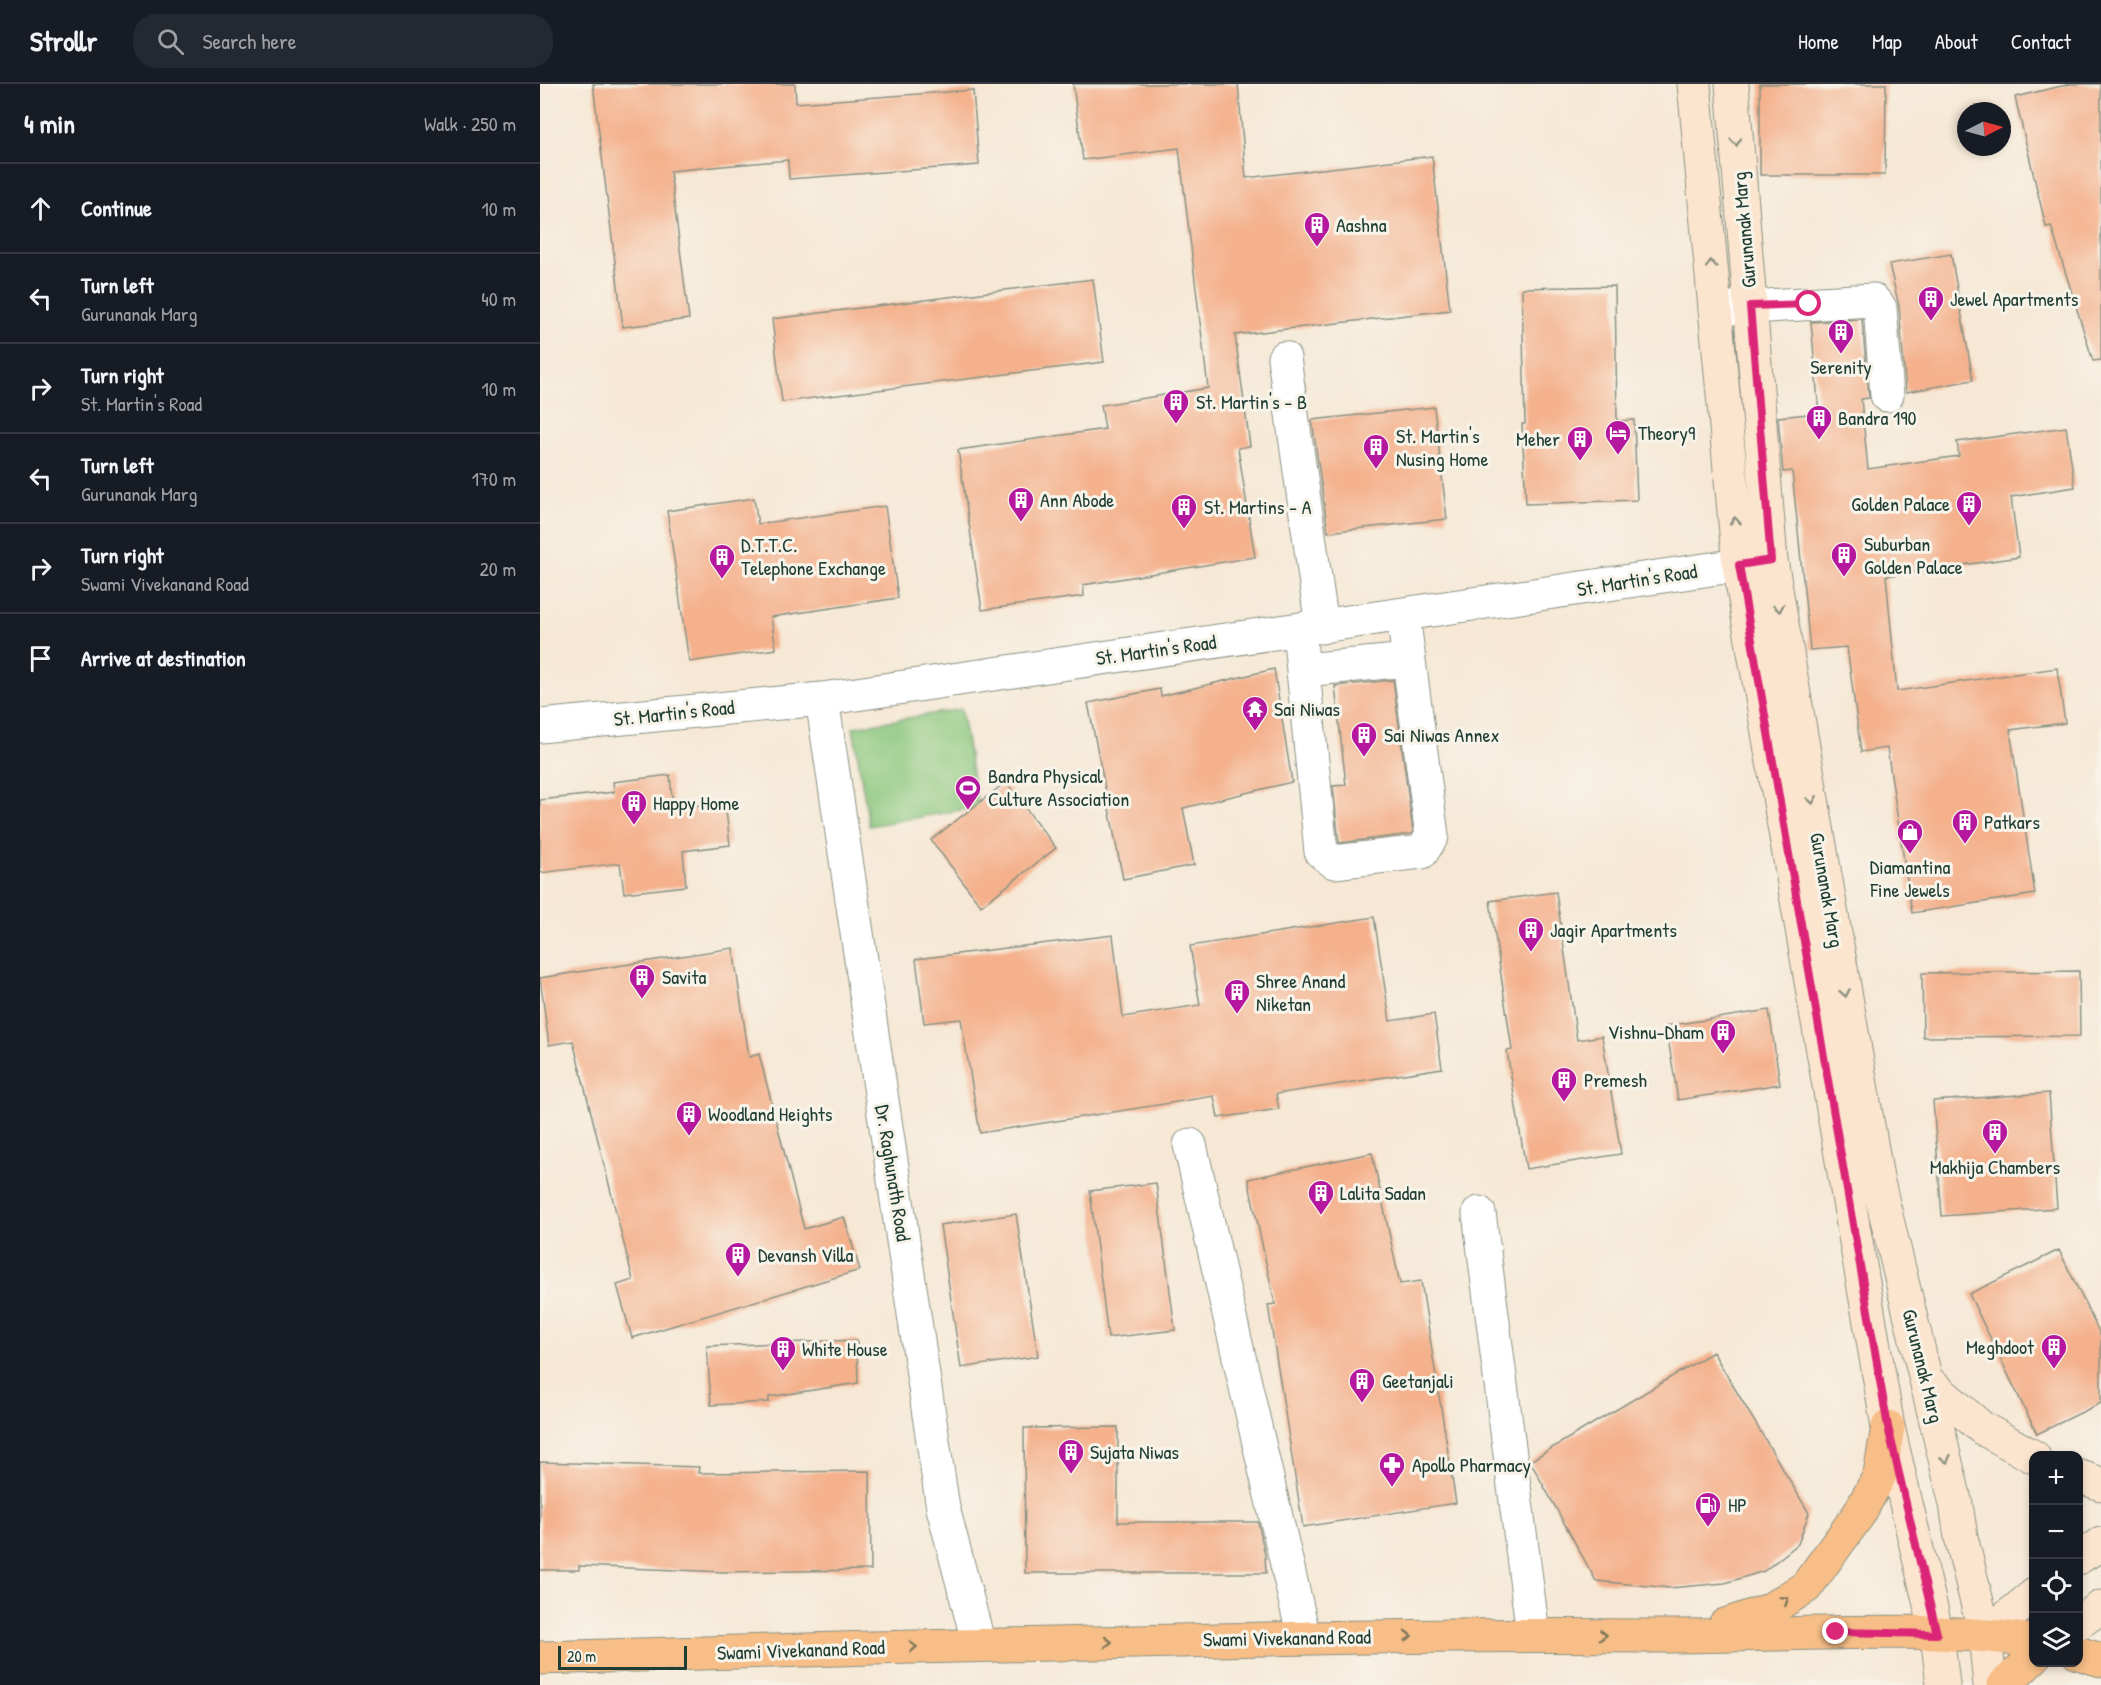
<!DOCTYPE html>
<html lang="en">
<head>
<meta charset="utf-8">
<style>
	:root { --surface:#171b24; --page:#242831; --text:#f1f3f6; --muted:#9ea1a6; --line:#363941 }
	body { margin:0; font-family:"Patrick Hand",sans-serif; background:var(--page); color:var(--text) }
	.controls { position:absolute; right:18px; bottom:18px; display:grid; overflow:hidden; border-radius:12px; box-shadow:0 3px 9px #0003 }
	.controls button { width:54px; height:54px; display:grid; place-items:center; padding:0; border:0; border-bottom:2px solid var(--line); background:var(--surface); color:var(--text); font:30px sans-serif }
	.compass { position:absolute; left:1417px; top:18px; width:54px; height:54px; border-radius:50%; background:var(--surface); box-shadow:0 3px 9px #0003; rotate:84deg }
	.scale { position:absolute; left:18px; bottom:15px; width:129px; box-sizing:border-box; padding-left:6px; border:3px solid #1f3d34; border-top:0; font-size:16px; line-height:21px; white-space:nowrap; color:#1f3d34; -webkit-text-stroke:4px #f7f3e8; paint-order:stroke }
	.stop { position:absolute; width:18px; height:18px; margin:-14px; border:4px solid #db2777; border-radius:50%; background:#fff }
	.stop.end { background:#db2777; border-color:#fff; box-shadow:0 2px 6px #0008 }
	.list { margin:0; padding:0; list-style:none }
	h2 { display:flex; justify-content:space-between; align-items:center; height:78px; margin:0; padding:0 24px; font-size:26px }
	h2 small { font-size:20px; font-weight:400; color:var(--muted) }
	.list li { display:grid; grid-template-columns:39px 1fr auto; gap:18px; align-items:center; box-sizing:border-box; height:90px; padding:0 24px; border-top:2px solid var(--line) }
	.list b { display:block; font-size:22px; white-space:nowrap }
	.list p { margin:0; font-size:20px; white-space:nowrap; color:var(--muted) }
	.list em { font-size:20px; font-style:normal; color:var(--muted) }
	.icon { flex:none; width:33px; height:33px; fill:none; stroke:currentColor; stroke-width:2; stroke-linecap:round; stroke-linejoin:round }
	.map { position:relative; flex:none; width:1561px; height:1601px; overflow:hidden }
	header { display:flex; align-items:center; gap:36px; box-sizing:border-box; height:84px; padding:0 30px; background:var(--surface); border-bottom:2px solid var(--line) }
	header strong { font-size:28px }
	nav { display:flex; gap:33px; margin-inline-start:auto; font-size:21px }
	.search { width:420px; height:54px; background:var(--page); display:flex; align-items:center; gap:15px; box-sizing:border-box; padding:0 21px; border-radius:24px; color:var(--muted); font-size:22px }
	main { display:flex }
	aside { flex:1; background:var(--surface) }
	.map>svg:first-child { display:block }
	.green { fill:#89c67c; stroke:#548258; stroke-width:1.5 }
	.building { fill:#f4b18c }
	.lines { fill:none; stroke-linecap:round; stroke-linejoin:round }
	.minor-casing { stroke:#8a9284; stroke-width:35 }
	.secondary-casing { stroke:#8a9284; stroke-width:35 }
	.primary-casing { stroke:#8a9284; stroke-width:35 }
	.minor { stroke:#fff; stroke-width:33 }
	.secondary { stroke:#fce5cf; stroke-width:33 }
	.primary { stroke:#f7be87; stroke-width:33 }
	.oneway { stroke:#8e9182 }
	.oneway2 { stroke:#807759 }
	.route { stroke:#db2777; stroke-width:8 }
	.labels { text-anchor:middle; stroke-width:6; stroke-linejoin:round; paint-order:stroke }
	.poi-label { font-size:20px; fill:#1f3d34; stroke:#f7f3e8; text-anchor:start }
	.street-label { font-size:20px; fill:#1f3d34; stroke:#f7f3e8 }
</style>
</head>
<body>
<header>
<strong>Strollr</strong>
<div class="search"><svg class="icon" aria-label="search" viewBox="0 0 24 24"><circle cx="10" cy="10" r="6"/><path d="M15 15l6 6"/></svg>Search here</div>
<nav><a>Home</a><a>Map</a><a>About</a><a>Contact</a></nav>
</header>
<main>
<aside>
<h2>4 min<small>Walk · 250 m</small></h2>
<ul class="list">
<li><svg class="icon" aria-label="ahead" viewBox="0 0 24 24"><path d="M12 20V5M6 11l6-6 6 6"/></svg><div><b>Continue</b></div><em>10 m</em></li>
<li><svg class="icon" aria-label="left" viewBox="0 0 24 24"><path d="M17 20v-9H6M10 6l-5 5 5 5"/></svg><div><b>Turn left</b><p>Gurunanak Marg</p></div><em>40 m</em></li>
<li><svg class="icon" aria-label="right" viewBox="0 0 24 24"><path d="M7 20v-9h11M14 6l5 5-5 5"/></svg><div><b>Turn right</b><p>St. Martin's Road</p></div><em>10 m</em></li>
<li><svg class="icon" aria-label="left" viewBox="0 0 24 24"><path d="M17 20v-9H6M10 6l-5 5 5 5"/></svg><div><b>Turn left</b><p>Gurunanak Marg</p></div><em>170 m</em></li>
<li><svg class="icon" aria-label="right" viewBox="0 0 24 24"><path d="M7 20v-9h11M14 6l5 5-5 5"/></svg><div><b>Turn right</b><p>Swami Vivekanand Road</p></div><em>20 m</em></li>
<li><svg class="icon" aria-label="arrive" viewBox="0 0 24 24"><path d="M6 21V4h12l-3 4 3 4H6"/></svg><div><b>Arrive at destination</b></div></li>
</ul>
</aside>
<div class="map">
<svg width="1561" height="1601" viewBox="0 0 1561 1601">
	<rect width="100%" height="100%" fill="#f7f3e8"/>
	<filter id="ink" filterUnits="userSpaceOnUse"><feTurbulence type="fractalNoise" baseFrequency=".0167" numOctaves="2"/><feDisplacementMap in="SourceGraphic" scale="12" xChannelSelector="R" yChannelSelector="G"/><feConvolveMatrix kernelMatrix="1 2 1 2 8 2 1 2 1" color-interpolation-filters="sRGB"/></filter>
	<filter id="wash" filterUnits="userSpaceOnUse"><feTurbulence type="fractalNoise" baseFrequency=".008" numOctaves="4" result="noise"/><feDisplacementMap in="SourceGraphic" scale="24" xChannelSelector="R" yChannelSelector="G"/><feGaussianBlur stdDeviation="1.35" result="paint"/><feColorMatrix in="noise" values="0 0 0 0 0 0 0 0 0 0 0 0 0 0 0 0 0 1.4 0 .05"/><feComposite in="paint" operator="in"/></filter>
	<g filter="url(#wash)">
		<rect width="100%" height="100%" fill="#f6e8d5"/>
		<path class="green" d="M 421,625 L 438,723 L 329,742 L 313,643 Z"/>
		<g id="blocks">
			<path class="building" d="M 53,0 L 255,0 L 256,19 L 433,6 L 439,81 L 249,95 L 248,76 L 130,87 L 149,235 L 83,243 Z
				M 533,0 L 698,0 L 706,94 L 892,72 L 910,226 L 695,251 L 710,362 L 698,364 L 715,473 L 543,501 L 544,512 L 442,526 L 418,366 L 565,345 L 561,321 L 668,304 L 639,64 L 543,76 Z
				M 1220,0 L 1346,0 L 1345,91 L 1220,91 Z
				M 1530,0 L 1561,0 L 1561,276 L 1553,277 L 1511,142 L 1506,143 L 1475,13 Z
				M 1411,170 L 1433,296 L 1366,308 L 1359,222 L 1349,180 Z
				M 553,195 L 564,278 L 242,318 L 232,235 Z
				M 1075,202 L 1077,337 L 1094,336 L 1097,416 L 986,420 L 982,340 L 985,340 L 982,204 Z
				M 1322,235 L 1329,314 L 1321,315 L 1328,385 L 1419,372 L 1417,358 L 1526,343 L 1535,403 L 1471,413 L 1479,473 L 1346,492 L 1357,607 L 1517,584 L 1525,639 L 1470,646 L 1495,810 L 1372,829 L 1347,664 L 1321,668 L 1307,563 L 1270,566 L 1252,387 L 1243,388 L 1238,333 L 1279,329 L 1271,238 Z
				M 894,323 L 907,435 L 788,448 L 772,336 Z
				M 214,414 L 218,440 L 345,422 L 358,514 L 231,533 L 236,565 L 149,578 L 127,427 Z
				M 734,585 L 752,698 L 643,724 L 654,781 L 583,795 L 548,619 L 620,605 L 621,612 Z
				M 853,596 L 873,748 L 871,750 L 799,759 L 793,702 L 806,701 L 795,602 Z
				M 130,691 L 133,724 L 185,718 L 190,761 L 143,767 L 146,802 L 84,809 L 80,779 L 0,789 L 0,716 L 74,708 L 73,698 Z
				M 466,698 L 516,764 L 441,822 L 391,756 Z
				M 1016,808 L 1037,956 L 1062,952 L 1081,1070 L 986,1085 L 967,967 L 972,966 L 950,817 Z
				M 834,833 L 850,937 L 894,930 L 902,984 L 736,1010 L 739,1025 L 678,1034 L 674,1012 L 440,1049 L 421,935 L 384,939 L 376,875 L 573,851 L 583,933 L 660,921 L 650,862 Z
				M 193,864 L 209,973 L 219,970 L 264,1145 L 304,1133 L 320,1186 L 92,1254 L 77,1201 L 93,1196 L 33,957 L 9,961 L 0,894 Z
				M 1539,887 L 1540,952 L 1383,953 L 1382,889 Z
				M 1229,926 L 1240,1000 L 1138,1016 L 1126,942 Z
				M 1509,1009 L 1517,1124 L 1402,1132 L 1393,1017 Z
				M 832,1069 L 860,1200 L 881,1197 L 916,1419 L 763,1443 L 728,1221 L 735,1220 L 708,1095 Z
				M 616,1099 L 635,1246 L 568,1254 L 550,1107 Z
				M 476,1130 L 498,1272 L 421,1284 L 400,1141 Z
				M 1519,1166 L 1561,1252 L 1561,1319 L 1497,1350 L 1429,1210 Z
				M 317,1256 L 318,1299 L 229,1313 L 229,1318 L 171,1321 L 167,1262 Z
				M 1173,1268 L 1269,1429 L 1258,1460 L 1224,1487 L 1185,1499 L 1130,1504 L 1056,1497 L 990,1377 Z
				M 578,1343 L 578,1438 L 718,1438 L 725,1471 L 726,1489 L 485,1489 L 484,1344 Z
				M 0,1378 L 159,1383 L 158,1389 L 330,1387 L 331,1486 L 185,1488 L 39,1482 L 39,1486 L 0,1486 Z"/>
		</g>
	</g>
	<g filter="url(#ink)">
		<use href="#blocks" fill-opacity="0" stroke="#8a9284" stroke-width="1.5"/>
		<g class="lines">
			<g class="minor-casing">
				<path id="minor" d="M 1175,225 L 1333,216 L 1340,224 L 1347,311
					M 744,274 L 782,543
					M 759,546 L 781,768 L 794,778 L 882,768 L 892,752 L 863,531
					M 765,586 L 867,576
					M 282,615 L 403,1424 L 439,1561
					M 0,642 L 282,615 L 1226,477
					M 650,1061 L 764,1554
					M 939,1129 L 993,1550"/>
			</g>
			<g class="secondary-casing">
				<path id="secondary" d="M 1154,0 L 1199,481 L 1348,1343 L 1397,1550 L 1403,1601
					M 1192,0 L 1231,476 L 1337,1094 L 1416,1420 L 1421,1453 L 1445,1551 L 1450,1601
					M 1387,1297 L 1442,1344 L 1494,1373
					M 1538,1392 L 1561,1400
					M 1538,1474 L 1561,1460
					M 1538,1539 L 1561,1523
					M 1445,1551 L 1494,1511"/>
			</g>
			<g class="primary-casing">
				<path id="primary" d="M 1185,1541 L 1229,1526 L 1266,1503 L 1319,1430 L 1340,1391 L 1348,1343
					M 1538,1569 L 1561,1576
					M 0,1574 C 213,1567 425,1561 638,1557 C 796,1553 953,1550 1111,1552 C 1239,1553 1367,1540 1494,1557
					M 1464,1601 L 1494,1573"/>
			</g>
			<use href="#minor" class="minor"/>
			<use href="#secondary" class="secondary"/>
			<use href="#primary" class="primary"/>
		</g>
		<defs><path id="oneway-chevron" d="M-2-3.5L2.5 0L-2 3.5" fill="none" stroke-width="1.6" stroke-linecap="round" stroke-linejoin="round" transform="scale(1.5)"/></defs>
		<g class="oneway">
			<use href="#oneway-chevron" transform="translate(1196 58) rotate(85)"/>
			<use href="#oneway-chevron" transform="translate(1171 180) rotate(-95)"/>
			<use href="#oneway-chevron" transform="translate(1195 437) rotate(-95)"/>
			<use href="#oneway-chevron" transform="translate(1239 524) rotate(80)"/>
			<use href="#oneway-chevron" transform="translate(1272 716) rotate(80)"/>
			<use href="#oneway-chevron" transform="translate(1305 909) rotate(80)"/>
			<use href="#oneway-chevron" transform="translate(1406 1375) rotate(77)"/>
		</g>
		<g class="oneway2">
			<use href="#oneway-chevron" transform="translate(1245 1516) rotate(-32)"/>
			<use href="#oneway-chevron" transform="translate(1063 1551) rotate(1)"/>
			<use href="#oneway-chevron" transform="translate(868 1552) rotate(-1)"/>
			<use href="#oneway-chevron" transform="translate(568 1558) rotate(-1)"/>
			<use href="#oneway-chevron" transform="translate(373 1563) rotate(-2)"/>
		</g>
	</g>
	<g class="lines" filter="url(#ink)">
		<path class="route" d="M 1269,220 L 1210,222 L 1231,476 L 1199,481 L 1348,1343 L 1397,1550 L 1296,1548"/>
	</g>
	<defs>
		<g id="building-pin" transform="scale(1.35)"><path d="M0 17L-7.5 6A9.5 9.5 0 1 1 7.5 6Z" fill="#b5179e" stroke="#f7f3e8"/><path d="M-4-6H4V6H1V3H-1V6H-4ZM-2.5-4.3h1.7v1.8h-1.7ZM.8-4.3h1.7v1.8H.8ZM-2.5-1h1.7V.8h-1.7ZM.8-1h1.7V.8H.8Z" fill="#fff"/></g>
		<g id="hotel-pin" transform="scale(1.35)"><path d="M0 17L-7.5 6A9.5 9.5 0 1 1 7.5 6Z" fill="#b5179e" stroke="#f7f3e8"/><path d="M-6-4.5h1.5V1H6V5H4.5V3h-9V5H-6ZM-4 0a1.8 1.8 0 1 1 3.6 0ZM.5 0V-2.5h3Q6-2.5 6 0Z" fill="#fff"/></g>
		<g id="temple-pin" transform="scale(1.35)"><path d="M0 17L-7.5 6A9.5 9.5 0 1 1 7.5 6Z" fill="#b5179e" stroke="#f7f3e8"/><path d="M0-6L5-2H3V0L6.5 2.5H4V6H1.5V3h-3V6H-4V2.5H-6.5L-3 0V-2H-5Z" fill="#fff"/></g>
		<g id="stadium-pin" transform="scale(1.35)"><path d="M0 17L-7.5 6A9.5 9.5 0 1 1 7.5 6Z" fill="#b5179e" stroke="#f7f3e8"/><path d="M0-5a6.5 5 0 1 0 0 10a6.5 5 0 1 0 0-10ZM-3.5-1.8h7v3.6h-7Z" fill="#fff"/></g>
		<g id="shop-pin" transform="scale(1.35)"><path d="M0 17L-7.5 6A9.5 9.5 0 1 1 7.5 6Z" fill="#b5179e" stroke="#f7f3e8"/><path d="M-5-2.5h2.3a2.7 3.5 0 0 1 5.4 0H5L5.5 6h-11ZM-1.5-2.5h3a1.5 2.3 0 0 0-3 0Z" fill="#fff"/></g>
		<g id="pharmacy-pin" transform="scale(1.35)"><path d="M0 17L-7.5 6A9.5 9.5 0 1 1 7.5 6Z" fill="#b5179e" stroke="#f7f3e8"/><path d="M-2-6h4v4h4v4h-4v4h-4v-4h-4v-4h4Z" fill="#fff"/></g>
		<g id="fuel-pin" transform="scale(1.35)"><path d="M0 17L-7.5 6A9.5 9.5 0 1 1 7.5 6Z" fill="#b5179e" stroke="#f7f3e8"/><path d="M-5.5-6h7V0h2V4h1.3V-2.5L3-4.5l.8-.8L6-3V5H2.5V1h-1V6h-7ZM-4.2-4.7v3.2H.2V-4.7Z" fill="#fff"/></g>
	</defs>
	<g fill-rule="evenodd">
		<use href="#building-pin" x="777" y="141"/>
		<use href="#building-pin" x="1391" y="215"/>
		<use href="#building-pin" x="1301" y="248"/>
		<use href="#building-pin" x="636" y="318"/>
		<use href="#building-pin" x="1279" y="334"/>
		<use href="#hotel-pin" x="1078" y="349"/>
		<use href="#building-pin" x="1040" y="355"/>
		<use href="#building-pin" x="836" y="363"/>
		<use href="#building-pin" x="481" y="416"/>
		<use href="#building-pin" x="1429" y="420"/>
		<use href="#building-pin" x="644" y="423"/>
		<use href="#building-pin" x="1304" y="471"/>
		<use href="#building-pin" x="182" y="473"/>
		<use href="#temple-pin" x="715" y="625"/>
		<use href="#building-pin" x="824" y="651"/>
		<use href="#stadium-pin" x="428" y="704"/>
		<use href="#building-pin" x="94" y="719"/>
		<use href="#building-pin" x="1425" y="738"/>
		<use href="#shop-pin" x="1370" y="748"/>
		<use href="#building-pin" x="991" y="846"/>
		<use href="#building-pin" x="102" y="893"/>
		<use href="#building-pin" x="697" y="908"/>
		<use href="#building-pin" x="1183" y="948"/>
		<use href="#building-pin" x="1024" y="996"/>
		<use href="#building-pin" x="149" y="1030"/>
		<use href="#building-pin" x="1455" y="1048"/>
		<use href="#building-pin" x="781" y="1109"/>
		<use href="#building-pin" x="198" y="1171"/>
		<use href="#building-pin" x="1514" y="1263"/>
		<use href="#building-pin" x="243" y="1265"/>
		<use href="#building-pin" x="822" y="1297"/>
		<use href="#building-pin" x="531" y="1368"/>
		<use href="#pharmacy-pin" x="852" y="1381"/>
		<use href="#fuel-pin" x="1168" y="1421"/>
	</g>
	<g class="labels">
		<g class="poi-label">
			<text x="796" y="148">Aashna</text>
			<text x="1410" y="222">Jewel Apartments</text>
			<text x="1301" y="290" text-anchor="middle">Serenity</text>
			<text x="656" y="325">St. Martin's - B</text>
			<text x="1298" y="341">Bandra 190</text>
			<text x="1098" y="356">Theory9</text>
			<text x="856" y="359">St. Martin's<tspan x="856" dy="23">Nusing Home</tspan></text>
			<text x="1020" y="362" text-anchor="end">Meher</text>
			<text x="500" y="423">Ann Abode</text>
			<text x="1410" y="427" text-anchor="end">Golden Palace</text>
			<text x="664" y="430">St. Martins - A</text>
			<text x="1324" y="467">Suburban<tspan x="1324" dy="23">Golden Palace</tspan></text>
			<text x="201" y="468">D.T.T.C.<tspan x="201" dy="23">Telephone Exchange</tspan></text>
			<text x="734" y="632">Sai Niwas</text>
			<text x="844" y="658">Sai Niwas Annex</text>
			<text x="448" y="699">Bandra Physical<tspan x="448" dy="23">Culture Association</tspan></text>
			<text x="113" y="726">Happy Home</text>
			<text x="1444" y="745">Patkars</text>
			<text x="1370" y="790" text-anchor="middle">Diamantina<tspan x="1370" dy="23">Fine Jewels</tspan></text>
			<text x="1010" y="853">Jagir Apartments</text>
			<text x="122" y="900">Savita</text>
			<text x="716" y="904">Shree Anand<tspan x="716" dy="23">Niketan</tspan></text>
			<text x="1164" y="955" text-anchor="end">Vishnu-Dham</text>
			<text x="1044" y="1003">Premesh</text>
			<text x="168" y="1037">Woodland Heights</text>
			<text x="1455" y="1090" text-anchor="middle">Makhija Chambers</text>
			<text x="800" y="1116">Lalita Sadan</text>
			<text x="218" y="1178">Devansh Villa</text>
			<text x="1494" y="1270" text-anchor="end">Meghdoot</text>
			<text x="262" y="1272">White House</text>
			<text x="842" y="1304">Geetanjali</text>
			<text x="550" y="1375">Sujata Niwas</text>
			<text x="872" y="1388">Apollo Pharmacy</text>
			<text x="1188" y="1428">HP</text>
		</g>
		<g class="street-label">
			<text transform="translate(1204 146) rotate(-95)" y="7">Gurunanak Marg</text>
			<text transform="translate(1097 496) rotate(-9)" y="7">St. Martin's Road</text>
			<text transform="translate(616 566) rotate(-8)" y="7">St. Martin's Road</text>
			<text transform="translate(134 629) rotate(-6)" y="7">St. Martin's Road</text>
			<text transform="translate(1287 806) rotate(80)" y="7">Gurunanak Marg</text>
			<text transform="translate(353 1089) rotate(81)" y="7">Dr. Raghunath Road</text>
			<text transform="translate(1383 1282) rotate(76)" y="7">Gurunanak Marg</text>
			<text transform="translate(747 1554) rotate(-1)" y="7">Swami Vivekanand Road</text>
			<text transform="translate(261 1566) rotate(-2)" y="7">Swami Vivekanand Road</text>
		</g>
	</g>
</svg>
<div class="controls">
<button>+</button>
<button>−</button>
<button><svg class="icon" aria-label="locate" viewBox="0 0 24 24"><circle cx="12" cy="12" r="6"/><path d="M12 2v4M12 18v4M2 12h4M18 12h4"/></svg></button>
<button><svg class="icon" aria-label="layers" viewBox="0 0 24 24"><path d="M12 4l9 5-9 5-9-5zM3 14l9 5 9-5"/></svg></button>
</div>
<svg class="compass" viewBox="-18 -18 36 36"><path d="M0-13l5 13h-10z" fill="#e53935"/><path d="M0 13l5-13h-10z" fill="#9ea1a6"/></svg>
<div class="scale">20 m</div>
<div class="stop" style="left:1269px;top:220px"></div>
<div class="stop end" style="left:1296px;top:1548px"></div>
</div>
</main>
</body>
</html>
